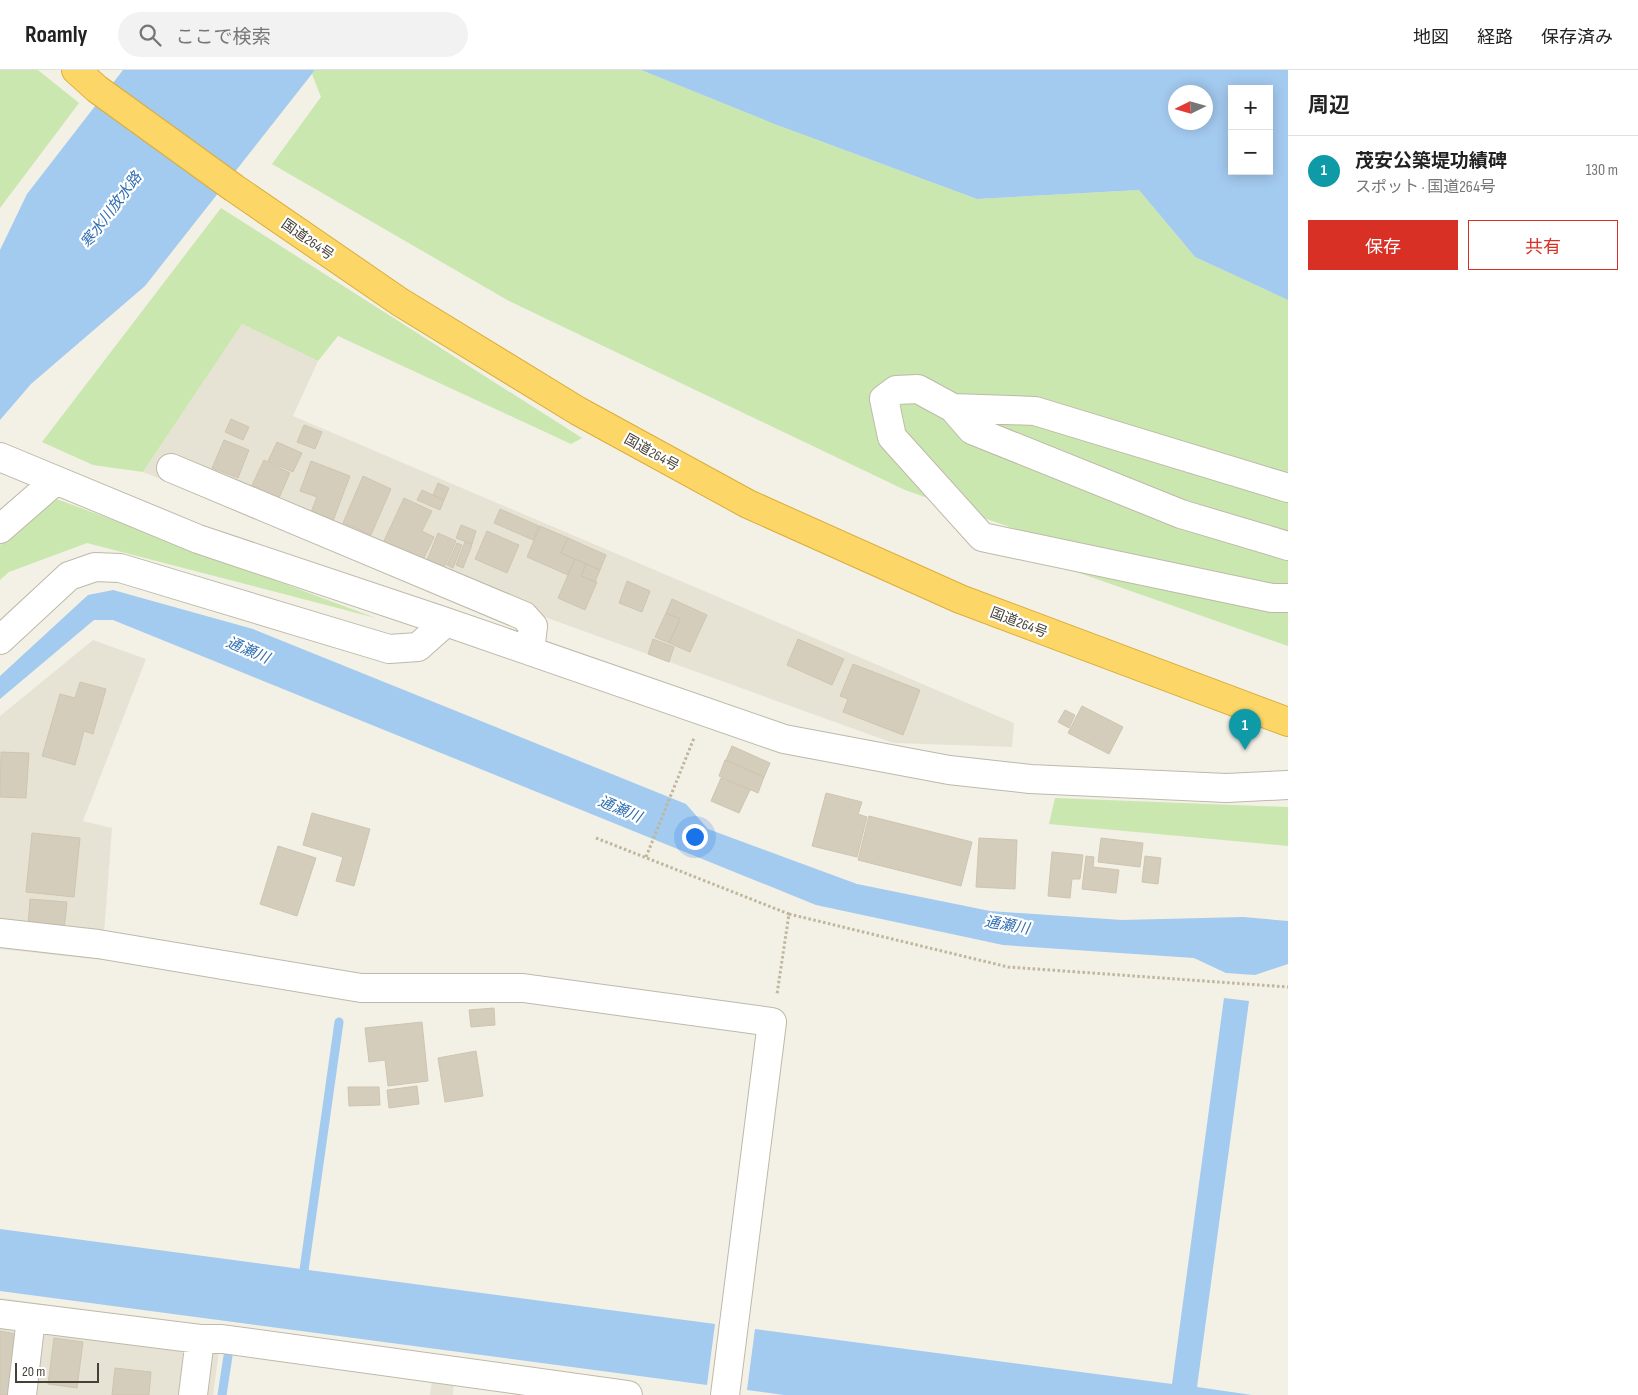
<!DOCTYPE html>
<html lang="ja">
<head>
<meta charset="utf-8">
<style>
	:root { --surface:#fff; --page:#f2f2f2; --text:#222; --muted:#767676; --line:#e0e0e0; --accent:#d93025 }
	body { margin:0; font-family:"Sofia Sans Condensed","Noto Sans JP",sans-serif; background:var(--page); color:var(--text) }
	.controls { position:absolute; right:15px; top:15px; display:grid; overflow:hidden; border-radius:0px; box-shadow:0 2px 12px #0003 }
	.controls button { width:45px; height:45px; display:grid; place-items:center; padding:0; border:0; border-bottom:1px solid var(--line); background:var(--surface); color:var(--text); font:25px sans-serif }
	.compass { position:absolute; left:1168px; top:15px; width:45px; height:45px; border-radius:50%; background:var(--surface); box-shadow:0 2px 12px #0003; rotate:265deg }
	.scale { position:absolute; left:15px; bottom:12px; width:84px; box-sizing:border-box; padding-left:5px; border:2px solid #464136; border-top:0; font-size:14px; line-height:18px; white-space:nowrap; color:#464136; -webkit-text-stroke:4px #fff; paint-order:stroke }
	.you { position:absolute; left:694px; top:766px; width:18px; height:18px; margin:-12px; border:4px solid #fff; border-radius:50%; background:#1a73e8; box-shadow:0 0 0 8px #1a73e833 }
	.badge { display:grid; place-items:center; width:32px; height:32px; border-radius:50%; background:var(--accent); color:#fff; font-size:16px; font-weight:700 }
	.pin { position:absolute; translate:-50% -41px; filter:drop-shadow(0 1px 2px #0008) }
	.pin::after { content:''; position:absolute; top:26px; width:18px; height:15px; background:inherit; clip-path:polygon(0 0,100% 0,50% 100%) }
	.list { margin:0; padding:0; list-style:none }
	h2 { display:flex; justify-content:space-between; align-items:center; height:65px; margin:0; padding:0 20px; font-size:21px }
	h2 small { font-size:16px; font-weight:400; color:var(--muted) }
	.list li { display:grid; grid-template-columns:32px 1fr auto; gap:15px; align-items:center; box-sizing:border-box; height:70px; padding:0 20px; border-top:1px solid var(--line) }
	.list b { display:block; font-size:19px; white-space:nowrap }
	.list p { margin:0; font-size:16px; white-space:nowrap; color:var(--muted) }
	.list em { font-size:16px; font-style:normal; color:var(--muted) }
	.actions { display:flex; gap:10px; padding:15px 20px }
	.actions a { flex:1; padding:11px 0; border:1px solid var(--accent); border-radius:0px; text-align:center; font-size:18px; color:var(--accent) }
	.actions .main { background:var(--accent); color:#fff }
	.icon { flex:none; width:28px; height:28px; fill:none; stroke:currentColor; stroke-width:2; stroke-linecap:round; stroke-linejoin:round }
	.map { position:relative; flex:none; width:1288px; height:1325px; overflow:hidden }
	header { display:flex; align-items:center; gap:30px; box-sizing:border-box; height:70px; padding:0 25px; background:var(--surface); border-bottom:1px solid var(--line) }
	header strong { font-size:24px }
	nav { display:flex; gap:28px; margin-inline-start:auto; font-size:18px }
	.search { width:350px; height:45px; background:var(--page); display:flex; align-items:center; gap:12px; box-sizing:border-box; padding:0 18px; border-radius:28px; color:var(--muted); font-size:19px }
	main { display:flex }
	aside { flex:1; background:var(--surface) }
	.map>svg:first-child { display:block }
	.residential { fill:#e7e3d4 }
	.green { fill:#c9e7af }
	.water { fill:#a3caef; fill-rule:evenodd }
	.lines { fill:none; stroke-linecap:round; stroke-linejoin:round }
	.stream { stroke:#a3caef; stroke-width:9 }
	.building { fill:#d4cdbc; stroke:#cfc5af }
	.minor-casing { stroke:#beb9a9; stroke-width:30 }
	.highway-casing { stroke:#dcad38; stroke-width:30 }
	.path { stroke:#c0b69a; stroke-width:3; stroke-dasharray:2.5 2.5; stroke-linecap:butt }
	.minor { stroke:#fff; stroke-width:28 }
	.highway { stroke:#fcd768; stroke-width:28 }
	.labels { text-anchor:middle; stroke-width:4.5; stroke-linejoin:round; paint-order:stroke }
	.street-label { font-size:14px; fill:#464136; stroke:#fff }
	.water-label { font-size:15px; font-style:italic; fill:#306fb0; stroke:#fff }
</style>
</head>
<body>
<header>
<strong>Roamly</strong>
<div class="search"><svg class="icon" aria-label="search" viewBox="0 0 24 24"><circle cx="10" cy="10" r="6"/><path d="M15 15l6 6"/></svg>ここで検索</div>
<nav><a>地図</a><a>経路</a><a>保存済み</a></nav>
</header>
<main>
<div class="map">
<svg width="1288" height="1325" viewBox="0 0 1288 1325">
	<rect width="100%" height="100%" fill="#f3f0e6"/>
	<path class="residential" d="M 242,254 L 318,291 L 293,346 L 1014,653 L 1012,677 L 893,673 L 539,545 L 508,548 L 143,402 Z
		M 93,570 L 146,589 L 83,751 L 112,758 L 102,890 L 0,879 L 0,646 Z
		M 0,1228 L 222,1259 L 213,1325 L 0,1325 Z
		M 432,1309 L 454,1312 L 453,1325 L 430,1325 Z"/>
	<path class="green" d="M 0,0 L 38,0 L 79,33 L 0,138 Z
		M 315,0 L 641,0 L 777,55 L 977,129 L 1139,120 L 1195,187 L 1288,230 L 1288,576 L 1068,499 L 1225,533 L 905,420 L 509,231 L 272,94 L 321,27 L 312,4 Z
		M 221,138 L 582,368 L 571,374 L 338,266 L 318,291 L 242,254 L 143,402 L 93,395 L 42,372 Z
		M 54,428 L 376,548 L 87,473 L 9,502 L 0,510 L 0,475 Z
		M 1055,728 L 1288,737 L 1288,776 L 1049,754 Z"/>
	<path class="water" d="M 123,0 L 315,0 L 145,216 L 31,314 L 0,350 L 0,180 L 27,124 Z
		M 641,0 L 1288,0 L 1288,230 L 1195,187 L 1139,120 L 977,129 L 777,55 ZM 1232,19 L 1269,19 L 1269,101 L 1232,101 ZM 1176,22 L 1206,22 L 1206,52 L 1176,52 Z
		M 113,520 L 253,559 L 686,734 L 708,759 L 857,814 L 990,841 L 1122,850 L 1243,847 L 1288,851 L 1288,894 L 1255,905 L 1226,903 L 1194,888 L 1003,875 L 816,835 L 113,550 L 94,550 L 0,629 L 0,606 L 88,525 Z
		M 1224,928 L 1249,931 L 1197,1317 L 1252,1325 L 784,1325 L 747,1320 L 755,1259 L 1172,1314 Z
		M 0,1159 L 715,1254 L 707,1315 L 0,1221 Z"/>
	<g class="lines">
		<path class="stream" d="M 304,1200 L 339,952
			M 222,1325 L 228,1286"/>
	</g>
	<path class="building" d="M 231,349 L 249,357 L 243,370 L 225,362 Z
		M 304,355 L 322,362 L 315,379 L 297,372 Z
		M 224,370 L 249,380 L 238,408 L 212,398 Z
		M 277,372 L 302,383 L 293,402 L 268,391 Z
		M 264,390 L 290,403 L 279,428 L 252,415 Z
		M 311,391 L 350,406 L 333,451 L 311,442 L 317,427 L 300,421 Z
		M 363,406 L 391,419 L 371,465 L 343,453 Z
		M 438,413 L 449,418 L 444,430 L 433,425 Z
		M 422,420 L 444,430 L 440,440 L 417,430 Z
		M 404,428 L 432,441 L 422,461 L 434,467 L 421,494 L 382,475 Z
		M 500,439 L 539,456 L 533,470 L 494,453 Z
		M 461,455 L 476,461 L 472,474 L 456,468 Z
		M 540,456 L 568,468 L 561,483 L 575,489 L 568,505 L 527,487 Z
		M 487,461 L 519,475 L 507,503 L 475,489 Z
		M 438,463 L 456,471 L 444,498 L 427,490 Z
		M 568,468 L 606,485 L 600,500 L 561,483 Z
		M 465,472 L 472,475 L 463,498 L 456,495 Z
		M 457,473 L 462,475 L 453,498 L 447,495 Z
		M 575,489 L 586,494 L 581,506 L 597,512 L 585,540 L 558,528 Z
		M 586,494 L 600,500 L 595,512 L 581,506 Z
		M 627,511 L 650,521 L 642,542 L 619,533 Z
		M 672,529 L 707,545 L 690,582 L 669,573 L 680,549 L 666,543 Z
		M 666,543 L 680,549 L 669,573 L 655,567 Z
		M 653,569 L 674,577 L 669,592 L 648,584 Z
		M 798,569 L 844,589 L 832,615 L 787,595 Z
		M 853,594 L 920,620 L 903,665 L 843,642 L 848,629 L 840,626 Z
		M 80,612 L 106,619 L 93,664 L 84,661 L 75,695 L 42,686 L 60,624 L 75,628 Z
		M 1082,636 L 1123,657 L 1109,684 L 1068,663 Z
		M 1065,640 L 1075,645 L 1069,658 L 1058,652 Z
		M 732,676 L 770,693 L 764,707 L 726,690 Z
		M 1,682 L 29,683 L 26,728 L 0,727 Z
		M 725,690 L 764,707 L 758,723 L 719,706 Z
		M 721,708 L 750,720 L 739,743 L 711,731 Z
		M 826,723 L 862,732 L 858,744 L 867,747 L 857,787 L 812,776 Z
		M 312,743 L 370,759 L 354,816 L 336,811 L 343,787 L 303,775 Z
		M 869,746 L 972,772 L 961,816 L 858,790 Z
		M 32,763 L 80,768 L 74,827 L 26,822 Z
		M 979,768 L 1017,770 L 1015,819 L 976,817 Z
		M 1101,768 L 1143,773 L 1140,797 L 1098,792 Z
		M 278,776 L 316,788 L 297,846 L 260,834 Z
		M 1052,782 L 1083,785 L 1080,809 L 1072,809 L 1070,828 L 1048,826 Z
		M 1086,786 L 1094,787 L 1093,797 L 1119,800 L 1116,823 L 1082,819 Z
		M 1145,786 L 1161,788 L 1158,814 L 1142,812 Z
		M 30,829 L 67,832 L 64,860 L 28,857 Z
		M 494,938 L 495,955 L 471,957 L 469,940 Z
		M 422,952 L 428,1011 L 388,1016 L 385,990 L 369,992 L 365,958 Z
		M 476,981 L 483,1026 L 445,1032 L 438,988 Z
		M 417,1016 L 419,1034 L 389,1038 L 387,1020 Z
		M 348,1017 L 379,1017 L 380,1035 L 349,1036 Z
		M 0,1261 L 16,1264 L 8,1325 L 0,1325 Z
		M 54,1268 L 83,1272 L 77,1318 L 48,1314 Z
		M 115,1298 L 151,1302 L 149,1325 L 112,1325 Z"/>
	<g class="lines">
		<g class="minor-casing">
			<path id="minor" d="M 953,338 L 1035,341 L 1288,418
				M 0,387 L 198,469 L 446,552 L 784,669 L 949,700 L 1030,709 L 1226,718 L 1288,715
				M 171,398 L 524,546 L 533,556 L 530,581
				M 0,459 L 55,411
				M 1288,476 L 1181,444 L 972,360 L 953,338 L 918,319 L 896,320 L 884,329 L 892,367 L 982,467 L 1272,528 L 1288,528
				M 0,570 L 69,506 L 95,497 L 120,498 L 389,579 L 418,577 L 446,552
				M 0,863 L 98,874 L 361,918 L 523,918 L 772,952 L 725,1325
				M 0,1244 L 200,1269 L 222,1269 L 628,1325
				M 22,1325 L 31,1248
				M 193,1325 L 200,1269"/>
		</g>
		<g class="highway-casing">
			<path id="highway" d="M 76,0 L 97,19 L 234,118 L 400,232 L 578,341 L 748,434 L 960,529 L 1288,652"/>
		</g>
		<path class="path" d="M 596,768 L 789,844 L 777,924
			M 646,787 L 694,668
			M 789,844 L 1008,897 L 1288,917"/>
		<use href="#minor" class="minor"/>
		<use href="#highway" class="highway"/>
	</g>
	<g class="labels">
		<g class="street-label">
			<text transform="translate(308 169) rotate(35)" y="5">国道264号</text>
			<text transform="translate(652 382) rotate(29)" y="5">国道264号</text>
			<text transform="translate(1019 552) rotate(21)" y="5">国道264号</text>
		</g>
		<g class="water-label">
			<text transform="translate(111 140) rotate(-53)" y="5">寒水川放水路</text>
			<text transform="translate(248 580) rotate(23)" y="5">通瀬川</text>
			<text transform="translate(620 739) rotate(23)" y="5">通瀬川</text>
			<text transform="translate(1007 855) rotate(10)" y="5">通瀬川</text>
		</g>
	</g>
</svg>
<div class="controls">
<button>+</button>
<button>−</button>
</div>
<svg class="compass" viewBox="-18 -18 36 36"><path d="M0-13l5 13h-10z" fill="#e53935"/><path d="M0 13l5-13h-10z" fill="#767676"/></svg>
<div class="scale">20 m</div>
<div class="you"></div>
<div class="pin badge" style="left:1245px;top:680px;background:#0f9aa8">1</div>
</div>
<aside>
<h2>周辺<small></small></h2>
<ul class="list">
<li><span class="badge" style="background:#0f9aa8">1</span><div><b>茂安公築堤功績碑</b><p>スポット · 国道264号</p></div><em>130 m</em></li>
</ul>
<div class="actions"><a class="main">保存</a><a>共有</a></div>
</aside>
</main>
</body>
</html>
